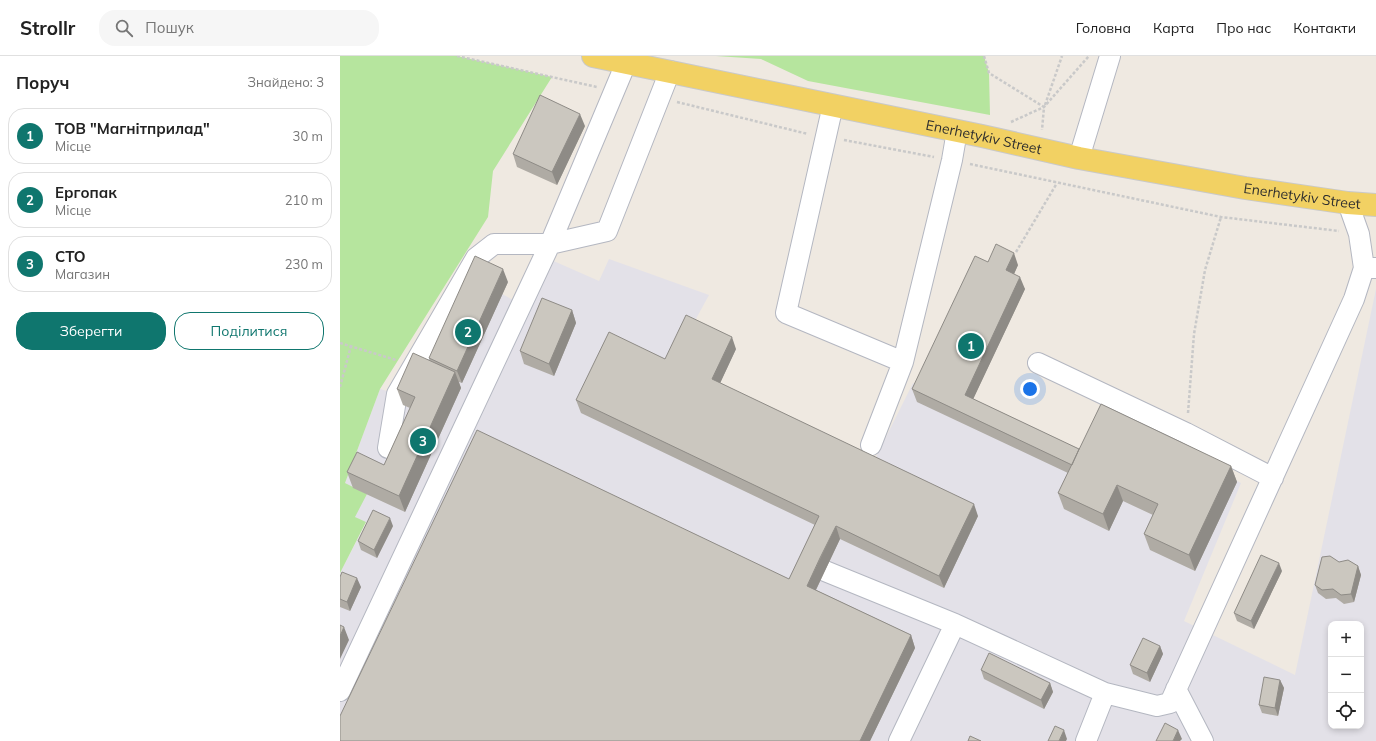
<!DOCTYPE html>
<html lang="uk">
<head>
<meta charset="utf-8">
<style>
	:root { --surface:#fff; --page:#f6f6f6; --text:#222; --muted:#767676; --line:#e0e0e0; --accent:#0f766e }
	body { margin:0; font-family:Mulish,sans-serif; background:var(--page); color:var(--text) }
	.controls { position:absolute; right:12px; bottom:12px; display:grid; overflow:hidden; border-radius:8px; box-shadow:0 2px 6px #0003 }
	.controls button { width:36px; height:36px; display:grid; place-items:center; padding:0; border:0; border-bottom:1px solid var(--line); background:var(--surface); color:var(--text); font:20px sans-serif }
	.you { position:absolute; left:690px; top:333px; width:14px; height:14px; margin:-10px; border:3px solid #fff; border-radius:50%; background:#1a73e8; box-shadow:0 0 0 6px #1a73e833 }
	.badge { display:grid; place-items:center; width:26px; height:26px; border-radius:50%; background:var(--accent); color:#fff; font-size:13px; font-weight:700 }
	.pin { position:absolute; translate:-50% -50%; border:2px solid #fff; box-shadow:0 1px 4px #0006 }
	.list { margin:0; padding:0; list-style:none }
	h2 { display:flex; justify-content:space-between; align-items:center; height:52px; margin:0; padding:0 16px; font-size:17px }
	h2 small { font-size:13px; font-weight:400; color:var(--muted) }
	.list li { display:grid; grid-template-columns:26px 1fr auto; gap:12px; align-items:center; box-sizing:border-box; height:56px; margin:0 8px 8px; padding:0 8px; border:1px solid var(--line); border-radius:16px }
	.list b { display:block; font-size:15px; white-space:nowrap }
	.list p { margin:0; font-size:13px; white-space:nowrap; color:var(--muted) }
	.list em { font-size:13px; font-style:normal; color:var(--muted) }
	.actions { display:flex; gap:8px; padding:12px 16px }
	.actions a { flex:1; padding:9px 0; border:1px solid var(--accent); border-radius:16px; text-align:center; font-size:14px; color:var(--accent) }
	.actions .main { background:var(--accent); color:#fff }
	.icon { flex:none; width:22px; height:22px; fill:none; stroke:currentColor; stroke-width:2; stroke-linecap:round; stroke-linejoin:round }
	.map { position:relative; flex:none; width:1036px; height:685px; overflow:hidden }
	header { display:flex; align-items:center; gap:24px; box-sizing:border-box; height:56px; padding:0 20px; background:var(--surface); border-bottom:1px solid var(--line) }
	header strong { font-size:19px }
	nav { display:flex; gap:22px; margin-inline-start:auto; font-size:14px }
	.search { width:280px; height:36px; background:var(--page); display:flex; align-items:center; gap:10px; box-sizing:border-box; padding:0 14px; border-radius:16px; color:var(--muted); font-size:15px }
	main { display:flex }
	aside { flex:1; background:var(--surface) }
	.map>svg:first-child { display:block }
	.industrial { fill:#e3e1e8; fill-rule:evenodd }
	.green { fill:#b6e59e }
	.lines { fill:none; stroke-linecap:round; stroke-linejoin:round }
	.minor-casing { stroke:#b4b7c1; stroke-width:22 }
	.major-casing { stroke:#c9c9c9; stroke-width:24 }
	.path { stroke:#c9c9c9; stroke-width:2.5; stroke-dasharray:3 2; stroke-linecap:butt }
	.minor { stroke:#fff; stroke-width:20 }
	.major { stroke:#f2d163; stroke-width:22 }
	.wall { fill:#afaba4 }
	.shaded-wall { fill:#8e8b86 }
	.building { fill:#cbc7bf; stroke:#8e8b86 }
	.labels { text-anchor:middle; stroke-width:3; stroke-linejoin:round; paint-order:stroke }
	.street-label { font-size:14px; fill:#2e2e2e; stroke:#fff }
</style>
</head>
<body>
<header>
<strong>Strollr</strong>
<div class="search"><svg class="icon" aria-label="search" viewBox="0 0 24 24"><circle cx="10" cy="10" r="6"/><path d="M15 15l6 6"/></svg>Пошук</div>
<nav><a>Головна</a><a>Карта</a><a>Про нас</a><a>Контакти</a></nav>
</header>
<main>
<aside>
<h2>Поруч<small>Знайдено: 3</small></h2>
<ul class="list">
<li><span class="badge">1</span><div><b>ТОВ &quot;Магнітприлад&quot;</b><p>Місце</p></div><em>30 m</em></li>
<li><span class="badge">2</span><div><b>Ергопак</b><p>Місце</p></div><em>210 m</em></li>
<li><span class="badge">3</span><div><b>СТО</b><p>Магазин</p></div><em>230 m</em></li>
</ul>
<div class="actions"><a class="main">Зберегти</a><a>Поділитися</a></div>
</aside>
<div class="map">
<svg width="1036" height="685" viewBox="0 0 1036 685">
	<rect width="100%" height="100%" fill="#efe9e1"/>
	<path class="industrial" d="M 209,203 L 259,225 L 269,203 L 369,239 L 351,272 L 396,293 L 376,335 L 532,409 L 573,327 L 744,401 L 764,360 L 901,427 L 844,565 L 955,619 L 1036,233 L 1036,685 L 0,685 L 0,517 L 26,467 L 15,461 L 13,432 L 5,427 L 40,333 L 57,338 L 96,321 L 139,213 L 168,226 L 162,238 L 184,250 ZM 991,568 L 1021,568 L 1021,670 L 991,670 Z"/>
	<path class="green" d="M 0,0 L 117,0 L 212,21 L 153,115 L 148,161 L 40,333 L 5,427 L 27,438 L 15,461 L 26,466 L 0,517 Z
		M 376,0 L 644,0 L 649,17 L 650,59 L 468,25 L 421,3 Z"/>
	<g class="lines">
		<g class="minor-casing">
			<path id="minor" d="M 493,49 L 446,257 L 563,306 L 531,389
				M 739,102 L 770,0
				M 1008,147 L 1019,178 L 1024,212 L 1036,212
				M 563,306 L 612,104 L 617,75
				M 698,307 L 846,377 L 933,422
				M 48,392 L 57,338 L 136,202 L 154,188 L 210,188 L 286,7
				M 485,515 L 615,568 L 559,685
				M 615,568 L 765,637
				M 836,633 L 863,685
				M 0,635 L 210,188 L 267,175 L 330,15
				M 746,685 L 765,637 L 817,650 L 830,647 L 1014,243 L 1024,212"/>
		</g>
		<g class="major-casing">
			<g id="major">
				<path id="s1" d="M 253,0 L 642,80 L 739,102 L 905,132 L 1008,147 L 1036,149"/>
			</g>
		</g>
		<path class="path" d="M 117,0 L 257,31
			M 644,0 L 649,17 L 704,51 L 702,74
			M 337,46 L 468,78
			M 705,49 L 722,0
			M 671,66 L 704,51 L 749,0
			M 504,84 L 594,101
			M 630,108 L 881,161 L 999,175
			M 676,196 L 717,127
			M 0,287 L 56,304
			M 0,331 L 11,290
			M 848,357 L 854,278 L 865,214 L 881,161"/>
		<use href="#minor" class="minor"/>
		<use href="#major" class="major"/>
	</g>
	<path class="wall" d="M 245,70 L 217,129 L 177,111 L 173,98 Z
		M 648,206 L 678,209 L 674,218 L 685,233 L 633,343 L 739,393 L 891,410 L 897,426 L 855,515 L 810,494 L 804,478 L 813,459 L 783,445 L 769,475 L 724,453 L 718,437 L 728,417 L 577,346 L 572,333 Z
		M 168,226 L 122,327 L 119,326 L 121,332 L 65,456 L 13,432 L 7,416 L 44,409 L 70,352 L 63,349 L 57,333 L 90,304 L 89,302 Z
		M 232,254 L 236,267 L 214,320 L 184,308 L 180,295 Z
		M 396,293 L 380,327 L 638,460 L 604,532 L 500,483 L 476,534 L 571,579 L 575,592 L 530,685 L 0,685 L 449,523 L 475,469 L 241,357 L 236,344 Z
		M 53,470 L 37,502 L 21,494 L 18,485 Z
		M 999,506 L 1018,510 L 1021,519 L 1014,546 L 1004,548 L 996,542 L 986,543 L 978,537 L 975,529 Z
		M 942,515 L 914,573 L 897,565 L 894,557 Z
		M 0,521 L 21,531 L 10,555 L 0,551 Z
		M 820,590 L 823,598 L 810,626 L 793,618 L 790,609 Z
		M 641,614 L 710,627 L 713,636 L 704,653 L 644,623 Z
		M 940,624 L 944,632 L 938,660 L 922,657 L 919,649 Z"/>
	<path class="shaded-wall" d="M 240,58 L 245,70 L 217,129 L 212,116 Z
		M 674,197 L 678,209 L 670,227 L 666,214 Z
		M 163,213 L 168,226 L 122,327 L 117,315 Z
		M 680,221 L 685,233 L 629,352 L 625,339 Z
		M 232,254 L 236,267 L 214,320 L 209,308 Z
		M 392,281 L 396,293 L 376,336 L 372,323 Z
		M 115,316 L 121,332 L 65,456 L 59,440 Z
		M 891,410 L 897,426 L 855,515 L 849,499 Z
		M 777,429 L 783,445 L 769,475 L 763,458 Z
		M 634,448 L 638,460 L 604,532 L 599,520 Z
		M 50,462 L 53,470 L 37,502 L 34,494 Z
		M 496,470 L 500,483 L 472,542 L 467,530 Z
		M 939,507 L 942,515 L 914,573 L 911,565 Z
		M 1018,510 L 1021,519 L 1014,546 L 1011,538 Z
		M 17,522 L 21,531 L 10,555 L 7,546 Z
		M 4,571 L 9,584 L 0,603 L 0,580 Z
		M 571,579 L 575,592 L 530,685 L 520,685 Z
		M 820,590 L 823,598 L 810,626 L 807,617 Z
		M 940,624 L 944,632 L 938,660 L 935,652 Z
		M 710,627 L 713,636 L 704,653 L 701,644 Z
		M 724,674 L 727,683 L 726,685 L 719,685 Z
		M 838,674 L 842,683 L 840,685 L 833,685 Z"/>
	<path class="building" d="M 200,39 L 240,58 L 212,116 L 173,98 Z
		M 656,188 L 674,197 L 666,214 L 680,221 L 625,339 L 739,393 L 732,409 L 572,333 L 635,200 L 648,206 Z
		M 135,200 L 163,213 L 117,315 L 89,302 Z
		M 202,242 L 232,254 L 209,308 L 180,295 Z
		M 346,259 L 392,281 L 372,323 L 634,448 L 599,520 L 496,470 L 480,502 L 467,530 L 571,579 L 520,685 L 0,685 L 0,660 L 137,374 L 449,523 L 479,460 L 236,344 L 269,276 L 325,303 Z
		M 73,297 L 115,316 L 59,440 L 7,416 L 17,396 L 44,409 L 75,341 L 57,333 Z
		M 761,348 L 891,410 L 849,499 L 804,478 L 818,448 L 777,429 L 763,458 L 718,437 Z
		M 33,454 L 50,462 L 34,494 L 18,485 Z
		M 921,499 L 939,507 L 911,565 L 894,557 Z
		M 990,500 L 999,506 L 1008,504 L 1018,510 L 1011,538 L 1001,539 L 993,533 L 982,534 L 975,529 L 982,501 Z
		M 2,516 L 17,522 L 7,546 L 0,543 L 0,521 Z
		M 0,569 L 4,571 L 0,580 Z
		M 803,582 L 820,590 L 807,617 L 790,609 Z
		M 649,597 L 710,627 L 701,644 L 641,614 Z
		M 924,621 L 940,624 L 935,652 L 919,649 Z
		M 825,667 L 838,674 L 833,685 L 816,685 Z
		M 715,670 L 724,674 L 719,685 L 708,685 Z
		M 630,680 L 641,685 L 628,685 Z"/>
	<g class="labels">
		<g class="street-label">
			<text dy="5" stroke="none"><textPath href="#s1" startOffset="399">Enerhetykiv Street</textPath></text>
			<text dy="5" stroke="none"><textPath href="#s1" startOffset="723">Enerhetykiv Street</textPath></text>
		</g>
	</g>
</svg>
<div class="controls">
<button>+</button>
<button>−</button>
<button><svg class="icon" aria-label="locate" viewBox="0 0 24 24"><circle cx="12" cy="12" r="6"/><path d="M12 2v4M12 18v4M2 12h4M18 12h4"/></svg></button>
</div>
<div class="you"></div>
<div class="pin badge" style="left:631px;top:290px">1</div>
<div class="pin badge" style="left:128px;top:276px">2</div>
<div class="pin badge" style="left:83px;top:385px">3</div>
</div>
</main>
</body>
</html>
